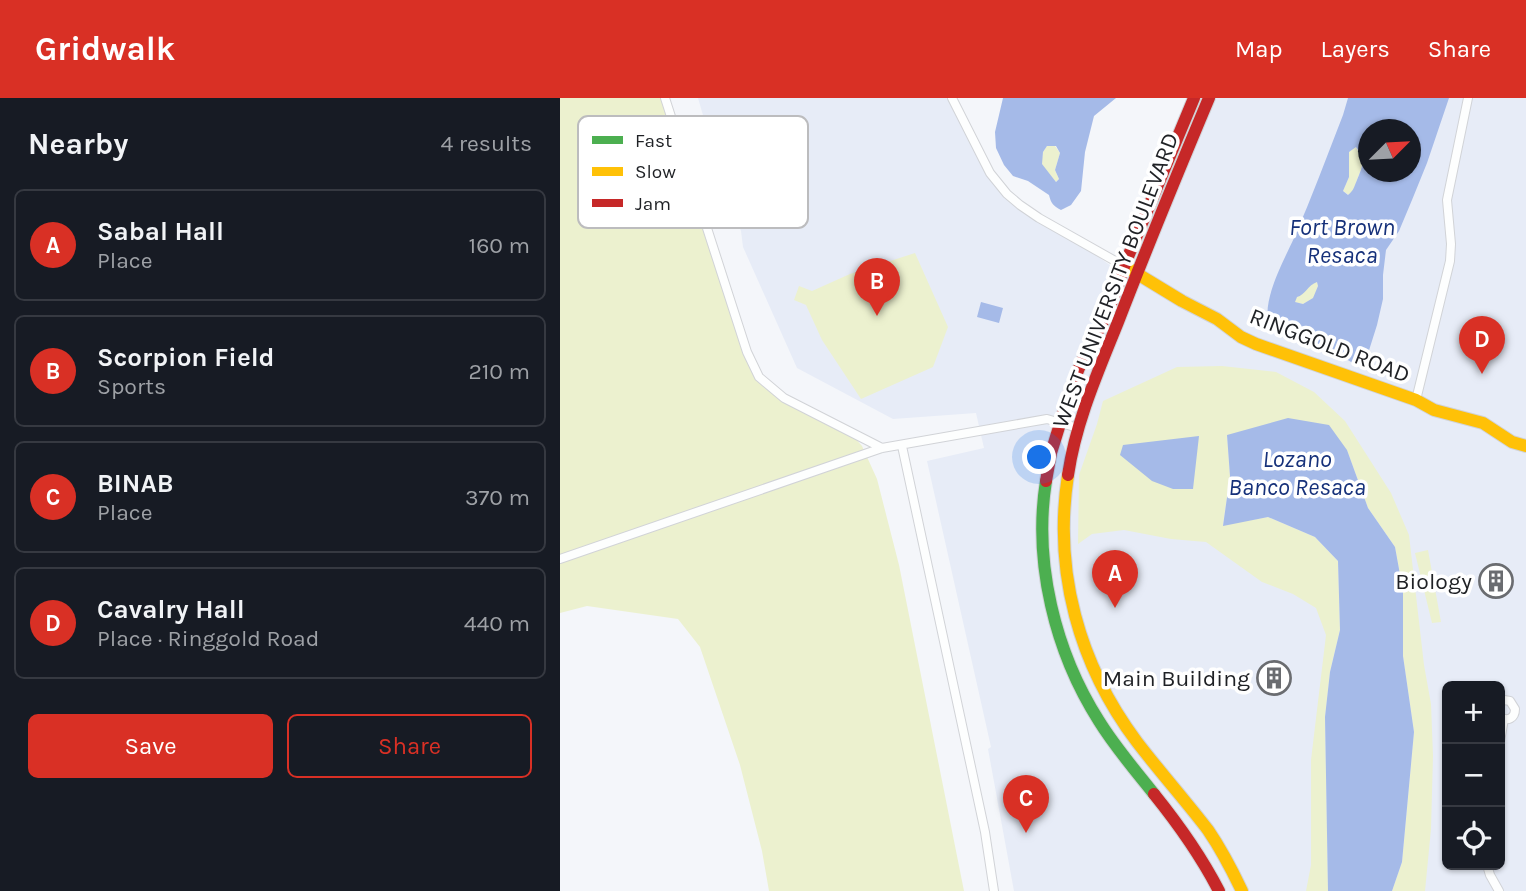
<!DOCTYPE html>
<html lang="en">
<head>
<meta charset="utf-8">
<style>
	:root { --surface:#171b24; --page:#20242c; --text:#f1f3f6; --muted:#9ea1a6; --line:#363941; --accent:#d93025 }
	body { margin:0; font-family:Karla,sans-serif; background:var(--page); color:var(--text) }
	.controls { position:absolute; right:21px; bottom:21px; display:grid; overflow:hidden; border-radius:10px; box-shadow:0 2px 5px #0004 }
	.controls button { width:63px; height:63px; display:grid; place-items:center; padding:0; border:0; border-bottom:2px solid var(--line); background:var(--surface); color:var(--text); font:35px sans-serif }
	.compass { position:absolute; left:798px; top:21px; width:63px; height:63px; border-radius:50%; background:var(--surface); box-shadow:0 2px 5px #0004; rotate:66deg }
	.you { position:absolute; left:480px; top:360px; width:24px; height:24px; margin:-18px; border:5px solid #fff; border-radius:50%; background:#1a73e8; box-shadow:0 0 0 10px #1a73e833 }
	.badge { display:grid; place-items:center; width:46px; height:46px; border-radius:50%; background:var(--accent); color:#fff; font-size:23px; font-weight:700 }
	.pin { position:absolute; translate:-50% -58px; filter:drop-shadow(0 2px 4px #0008) }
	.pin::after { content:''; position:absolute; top:37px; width:24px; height:21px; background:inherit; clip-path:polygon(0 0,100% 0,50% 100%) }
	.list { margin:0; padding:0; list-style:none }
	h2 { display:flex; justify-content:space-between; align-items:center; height:91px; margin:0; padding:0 28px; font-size:30px }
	h2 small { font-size:23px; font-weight:400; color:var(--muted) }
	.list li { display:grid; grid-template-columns:46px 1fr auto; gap:21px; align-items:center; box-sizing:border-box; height:112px; margin:0 14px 14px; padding:0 14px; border:2px solid var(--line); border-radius:10px }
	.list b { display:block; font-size:26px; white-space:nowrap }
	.list p { margin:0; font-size:23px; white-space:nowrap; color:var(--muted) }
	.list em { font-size:23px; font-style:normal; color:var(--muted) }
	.actions { display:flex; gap:14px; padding:21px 28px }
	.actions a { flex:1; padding:16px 0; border:2px solid var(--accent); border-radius:10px; text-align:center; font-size:24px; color:var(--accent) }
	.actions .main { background:var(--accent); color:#fff }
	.icon { flex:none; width:38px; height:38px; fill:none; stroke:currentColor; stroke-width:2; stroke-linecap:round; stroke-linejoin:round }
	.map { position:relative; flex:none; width:966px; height:793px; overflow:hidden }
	header { display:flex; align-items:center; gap:42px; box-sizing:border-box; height:98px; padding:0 35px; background:var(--accent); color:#fff }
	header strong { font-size:33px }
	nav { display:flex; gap:38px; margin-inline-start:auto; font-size:24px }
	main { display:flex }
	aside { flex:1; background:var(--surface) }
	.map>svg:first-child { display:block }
	.built { fill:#e7ecf7; fill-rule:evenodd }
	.green { fill:#ecf1cf }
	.water { fill:#a5bae8; fill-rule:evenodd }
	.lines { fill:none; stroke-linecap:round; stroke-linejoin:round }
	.street-casing { stroke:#d1d3d7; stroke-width:10 }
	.fast-casing { stroke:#d1d3d7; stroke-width:14 }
	.slow-casing { stroke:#d1d3d7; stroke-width:14 }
	.jam-casing { stroke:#d1d3d7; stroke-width:14 }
	.street { stroke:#fdfefe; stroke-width:8 }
	.fast { stroke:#4caf50; stroke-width:12 }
	.slow { stroke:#ffc107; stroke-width:12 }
	.jam { stroke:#c62828; stroke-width:12 }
	.labels { text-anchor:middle; stroke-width:7; stroke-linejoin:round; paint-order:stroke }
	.street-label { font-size:23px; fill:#1f2125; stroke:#fff }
	.poi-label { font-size:23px; fill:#1f2125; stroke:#fff; text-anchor:end }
	.water-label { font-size:24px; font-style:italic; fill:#16317a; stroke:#fff }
	.key { fill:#fff; stroke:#bcbcbe; stroke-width:2 }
	.key-label { font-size:19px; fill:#1f2125 }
</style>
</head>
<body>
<header>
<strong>Gridwalk</strong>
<nav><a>Map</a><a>Layers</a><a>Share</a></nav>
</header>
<main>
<aside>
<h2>Nearby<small>4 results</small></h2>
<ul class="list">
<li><span class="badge">A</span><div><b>Sabal Hall</b><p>Place</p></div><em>160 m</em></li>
<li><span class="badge">B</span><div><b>Scorpion Field</b><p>Sports</p></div><em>210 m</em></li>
<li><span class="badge">C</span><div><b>BINAB</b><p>Place</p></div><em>370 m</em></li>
<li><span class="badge">D</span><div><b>Cavalry Hall</b><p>Place · Ringgold Road</p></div><em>440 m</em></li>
</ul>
<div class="actions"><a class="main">Save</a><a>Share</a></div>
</aside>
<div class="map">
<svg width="966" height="793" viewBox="0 0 966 793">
	<rect width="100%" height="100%" fill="#f4f6fa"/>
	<path class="built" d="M 138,0 L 388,0 L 422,69 L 432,84 L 450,105 L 471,119 L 523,148 L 554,170 L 587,168 L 655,0 L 966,0 L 966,793 L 454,793 L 428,651 L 431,649 L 367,363 L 424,350 L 416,315 L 333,321 L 237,270 L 183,149 L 181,133 L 167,100 ZM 808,32 L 850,32 L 850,74 L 808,74 ZM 887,588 L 940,588 L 940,767 L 887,767 Z"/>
	<path class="green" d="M 0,0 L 105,0 L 198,284 L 243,314 L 294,339 L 302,348 L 317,381 L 339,467 L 404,793 L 209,793 L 202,753 L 180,667 L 140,549 L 118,521 L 27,508 L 0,515 Z
		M 487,48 L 495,48 L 500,55 L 495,72 L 499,81 L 496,84 L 481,66 L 483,54 Z
		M 795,49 C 807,62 802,68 797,82 C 795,89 794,92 789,97 L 783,93 L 789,79 L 789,54 Z
		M 355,155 L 388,229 L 373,269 L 301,301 L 262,242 L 246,207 L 234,202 L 239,188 L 252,193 L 290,176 Z
		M 756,183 L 758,187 L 754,200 L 743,206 L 734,204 L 736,199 C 744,197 749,187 756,183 Z
		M 662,268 L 716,274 L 754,294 L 785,323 L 831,395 L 849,437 L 864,567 L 871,606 L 873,658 L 871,731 L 865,793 L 832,793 L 842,764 L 854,634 L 843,558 L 843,493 L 835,449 L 808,410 L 787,352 L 667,337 L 670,378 L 663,427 L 708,419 L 755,439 L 778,463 L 780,532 L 770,574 L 765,619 L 768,793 L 746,793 L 751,767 L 751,662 L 766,537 L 756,510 L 733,496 L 702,484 L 646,444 L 611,441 L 564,432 L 532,436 L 518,446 L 519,377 L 537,326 L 543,303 L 617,269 Z
		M 868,452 L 881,524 L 872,525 L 855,455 Z"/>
	<path class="water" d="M 443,0 L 556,0 L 534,18 L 525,54 L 521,93 L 511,107 L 501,112 C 493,108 491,105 489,97 L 468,83 L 453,78 L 444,67 L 436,50 L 435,34 ZM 487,48 L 496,48 L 500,55 L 495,72 L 499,81 L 496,84 L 482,66 L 483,54 Z
		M 788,0 L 889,0 L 867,65 L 852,102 L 839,133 L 826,152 L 823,177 L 823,201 L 817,227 L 805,265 L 802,267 L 796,267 L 778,256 L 712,226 L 708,222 C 704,198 724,162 734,140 C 752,99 767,58 783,17 ZM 808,32 L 850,32 L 850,74 L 808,74 ZM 796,49 C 807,62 802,69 797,82 C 794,89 794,92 788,97 L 783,93 L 789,79 L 789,54 ZM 757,184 L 758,188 L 753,200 L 743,206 L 735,204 L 737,199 C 745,197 748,187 757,184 Z
		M 421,204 L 443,210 L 439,225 L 417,219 Z
		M 728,320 L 769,327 L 787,352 L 808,410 L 835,449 L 843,493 L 843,558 L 854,634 L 842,764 L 832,793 L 768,793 L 765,619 L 770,574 L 780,532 L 778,463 L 755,439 L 708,419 L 663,428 L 670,378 L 667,337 Z
		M 639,338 L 633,391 L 613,391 L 592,383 L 560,357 L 563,347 Z"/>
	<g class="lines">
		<g class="street-casing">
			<path id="street" d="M 105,0 L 187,254 L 199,279 L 224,300 L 322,350
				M 392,0 L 430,75 L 447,96 L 460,107 L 479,120 L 564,168
				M 856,302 L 890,163 L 891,146 L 887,102 L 908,0
				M 342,348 L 425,734 L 434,793
				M 0,461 L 322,350 L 487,321 L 518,330
				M 940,604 L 944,602 L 950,603 L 955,611 C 955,620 948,624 940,619
				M 940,643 L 944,621
				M 927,767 L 930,777 L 939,793"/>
		</g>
		<g class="fast-casing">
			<path id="fast" d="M 486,383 C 473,464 495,554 539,623 C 555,649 575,672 594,696"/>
		</g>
		<g class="slow-casing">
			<path id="slow" d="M 571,172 L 622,203 L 657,221 L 681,239 L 696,246 L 856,302 L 874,312 L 923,325 L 952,344 L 966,348
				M 508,377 C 493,473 519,567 577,644 C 600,674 625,702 648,732 C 661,751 672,772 682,793"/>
		</g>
		<g class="jam-casing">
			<path id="jam" d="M 508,377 C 516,323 538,274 558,224 C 587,149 618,74 649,0
				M 486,383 L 491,355 L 511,290 L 521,265 L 548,214 L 565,166 L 634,0
				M 594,696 C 619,727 641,758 659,793"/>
		</g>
		<use href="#street" class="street"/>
		<use href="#fast" class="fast"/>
		<use href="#slow" class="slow"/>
		<use href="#jam" class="jam"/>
	</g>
	<defs>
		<g id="building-ring" transform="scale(1.75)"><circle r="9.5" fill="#fff" stroke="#6a6c70" stroke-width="1.5"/><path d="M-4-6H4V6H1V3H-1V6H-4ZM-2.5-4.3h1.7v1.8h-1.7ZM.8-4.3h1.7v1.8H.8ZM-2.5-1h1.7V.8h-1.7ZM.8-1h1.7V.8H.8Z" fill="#6a6c70"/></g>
	</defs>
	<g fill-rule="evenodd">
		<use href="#building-ring" x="936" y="483"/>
		<use href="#building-ring" x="714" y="580"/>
	</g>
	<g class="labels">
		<g class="street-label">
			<text transform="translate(555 182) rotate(-69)" y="8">WEST UNIVERSITY BOULEVARD</text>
			<text transform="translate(770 247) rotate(21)" y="8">RINGGOLD ROAD</text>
		</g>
		<g class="poi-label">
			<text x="912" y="491">Biology</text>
			<text x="690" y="588">Main Building</text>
		</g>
		<g class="water-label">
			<text x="782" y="137">Fort Brown<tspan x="782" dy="28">Resaca</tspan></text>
			<text x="737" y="369">Lozano<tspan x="737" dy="28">Banco Resaca</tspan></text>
		</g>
	</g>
	<rect x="18" y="18" width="230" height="112" rx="10" class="key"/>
	<rect x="32" y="38" width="31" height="8" fill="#4caf50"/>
	<rect x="32" y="69" width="31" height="9" fill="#ffc107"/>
	<rect x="32" y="101" width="31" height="8" fill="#c62828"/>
	<g class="key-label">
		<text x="75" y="49">Fast</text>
		<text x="75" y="80">Slow</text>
		<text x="75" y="112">Jam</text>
	</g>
</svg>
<div class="controls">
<button>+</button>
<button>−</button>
<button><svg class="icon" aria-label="locate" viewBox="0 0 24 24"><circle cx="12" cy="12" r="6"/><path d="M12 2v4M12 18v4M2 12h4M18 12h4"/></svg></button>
</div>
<svg class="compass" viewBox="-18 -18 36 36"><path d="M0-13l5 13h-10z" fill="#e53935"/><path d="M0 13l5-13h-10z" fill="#9ea1a6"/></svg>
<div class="you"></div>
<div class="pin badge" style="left:555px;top:510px">A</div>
<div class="pin badge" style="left:317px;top:218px">B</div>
<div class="pin badge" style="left:466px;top:735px">C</div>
<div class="pin badge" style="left:922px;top:276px">D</div>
</div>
</main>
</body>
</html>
